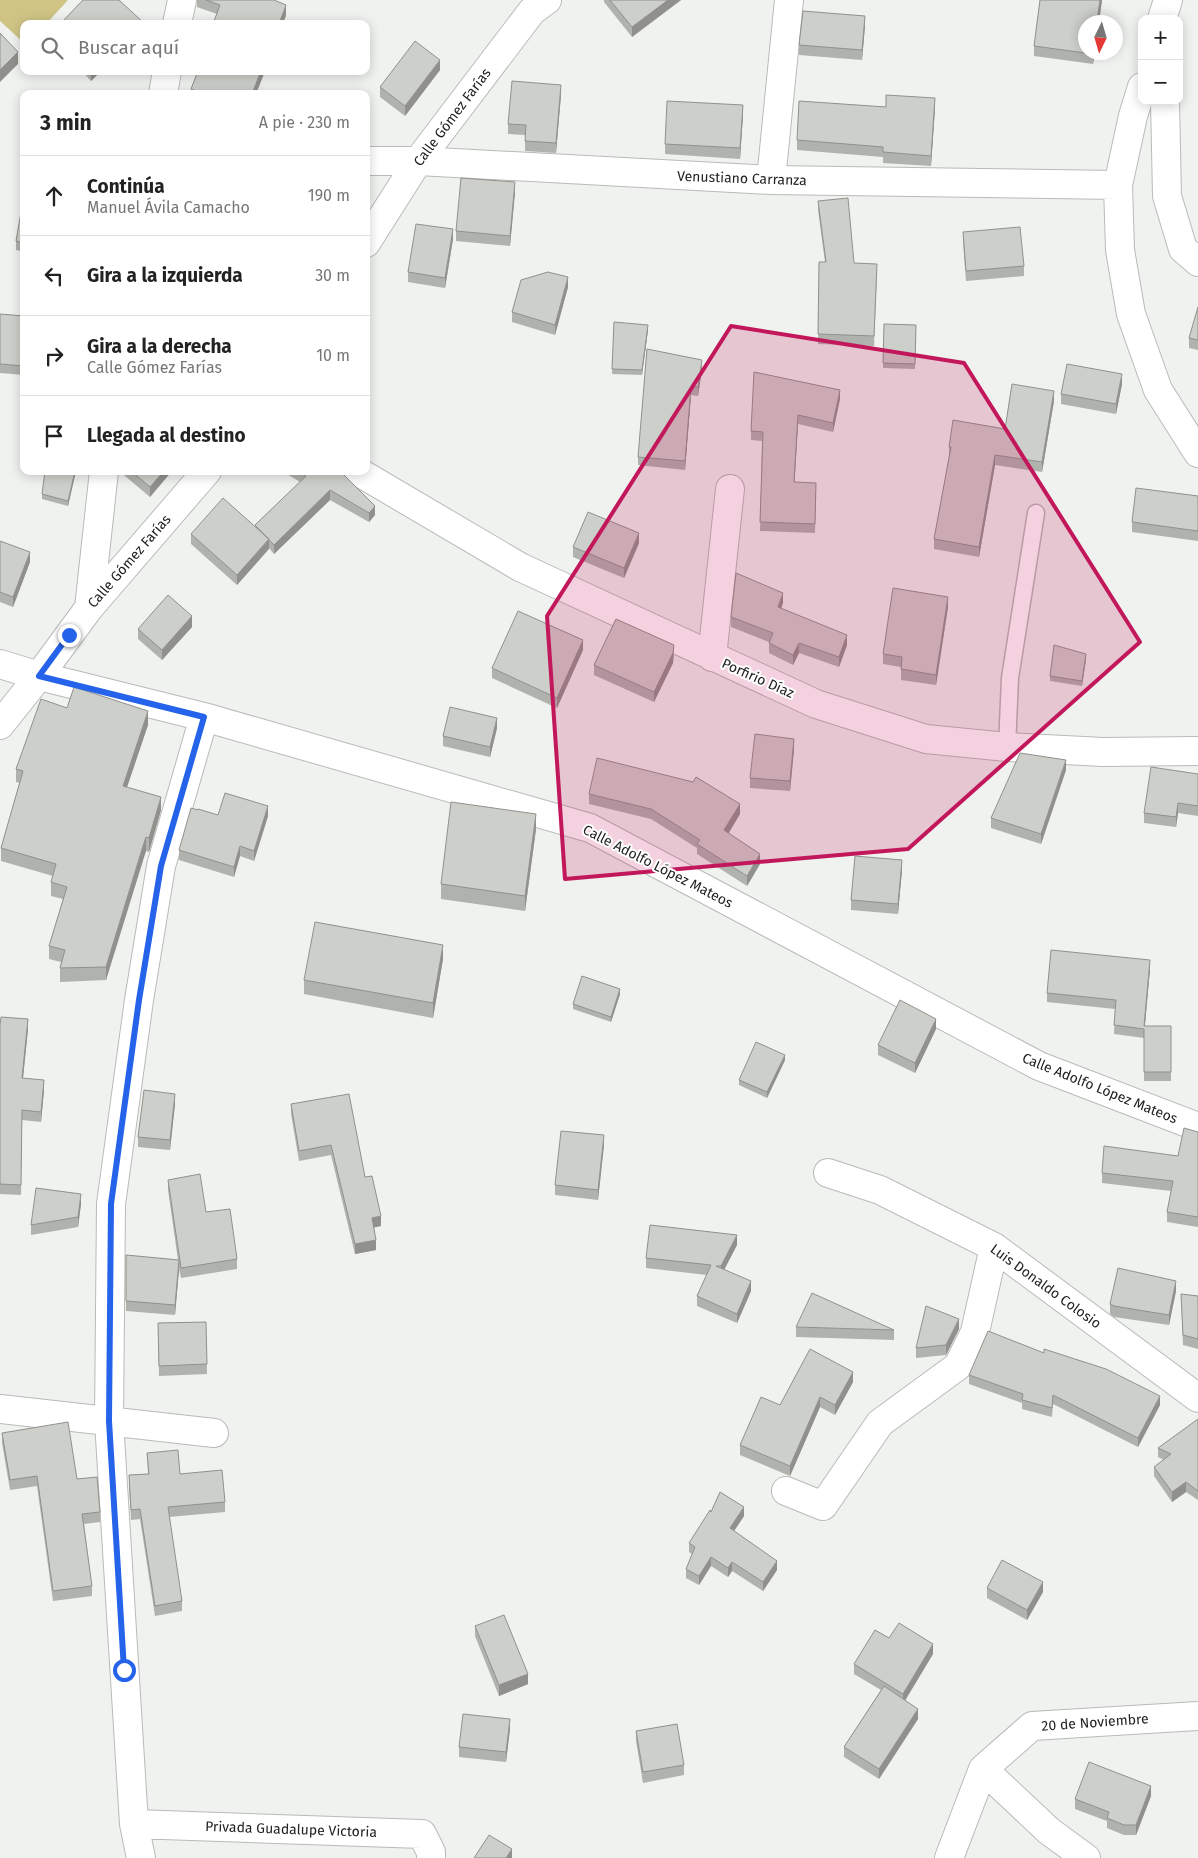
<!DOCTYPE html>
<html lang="es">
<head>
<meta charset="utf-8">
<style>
	:root { --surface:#fff; --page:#f2f2f2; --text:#222; --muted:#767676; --line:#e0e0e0 }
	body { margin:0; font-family:"Fira Sans",sans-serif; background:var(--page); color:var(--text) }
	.controls { position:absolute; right:15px; top:15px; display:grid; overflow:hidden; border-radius:10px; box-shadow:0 2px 12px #0003 }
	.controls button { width:45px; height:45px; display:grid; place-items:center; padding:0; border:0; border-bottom:1px solid var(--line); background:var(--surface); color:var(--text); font:25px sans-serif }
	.compass { position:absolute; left:1078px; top:15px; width:45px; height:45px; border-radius:50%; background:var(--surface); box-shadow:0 2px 12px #0003; rotate:185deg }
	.stop { position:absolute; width:15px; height:15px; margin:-11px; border:4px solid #2563eb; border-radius:50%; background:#fff }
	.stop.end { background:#2563eb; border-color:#fff; box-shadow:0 1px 5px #0008 }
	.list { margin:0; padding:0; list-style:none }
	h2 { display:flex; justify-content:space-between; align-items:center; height:65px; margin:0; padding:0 20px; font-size:21px }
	h2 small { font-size:16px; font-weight:400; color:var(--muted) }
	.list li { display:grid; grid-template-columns:32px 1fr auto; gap:15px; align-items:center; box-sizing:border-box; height:80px; padding:0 20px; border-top:1px solid var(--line) }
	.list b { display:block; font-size:19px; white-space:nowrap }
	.list p { margin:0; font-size:16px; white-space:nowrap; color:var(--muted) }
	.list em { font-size:16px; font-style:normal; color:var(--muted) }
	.icon { flex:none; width:28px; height:28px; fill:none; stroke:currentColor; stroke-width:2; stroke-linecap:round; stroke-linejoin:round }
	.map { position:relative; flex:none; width:1198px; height:1858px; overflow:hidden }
	.search { position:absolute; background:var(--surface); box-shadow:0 2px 12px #0003; left:20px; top:20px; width:350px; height:55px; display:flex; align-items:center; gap:12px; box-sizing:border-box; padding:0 18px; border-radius:10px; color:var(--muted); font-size:19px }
	.panel { position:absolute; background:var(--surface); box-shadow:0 2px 12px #0003; left:20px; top:90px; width:350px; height:385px; border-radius:10px }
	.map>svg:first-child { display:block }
	.green { fill:#cfc484 }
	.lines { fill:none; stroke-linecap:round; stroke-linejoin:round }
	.lane-casing { stroke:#b8bbb8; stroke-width:19 }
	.street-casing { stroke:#b8bbb8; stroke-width:30 }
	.lane { stroke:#fff; stroke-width:16 }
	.street { stroke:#fff; stroke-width:28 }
	.wall { fill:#b0b2ae }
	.shaded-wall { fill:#90918d }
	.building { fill:#cdcfca; stroke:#90918d }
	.route { stroke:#2563eb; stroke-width:6 }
	.marked { fill:#c2185b; fill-opacity:0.2; stroke:#c2185b; stroke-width:4; stroke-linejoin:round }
	.labels { text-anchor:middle; stroke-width:4; stroke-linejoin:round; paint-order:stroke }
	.street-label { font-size:14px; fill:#212221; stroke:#fff }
</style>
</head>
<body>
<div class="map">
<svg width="1198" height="1858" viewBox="0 0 1198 1858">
	<rect width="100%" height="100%" fill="#eff2ee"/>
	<path class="green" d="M 0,0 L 68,0 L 46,24 L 24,24 L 24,43 L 0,21 Z"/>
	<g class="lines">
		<g class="lane-casing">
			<path id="lane" d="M 1007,747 L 1010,678 L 1036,513"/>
		</g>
		<g class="street-casing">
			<path id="street" d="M 1162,19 L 1168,0
				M 177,24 L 182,0
				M 1142,87 L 1133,116 L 1118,185 L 1120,250 L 1131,314 L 1158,390 L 1198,453
				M 163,94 L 167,71
				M 1165,101 L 1167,196 L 1183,249 L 1198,262
				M 366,161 L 418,161 L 771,180 L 1118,185
				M 771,180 L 789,0
				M 366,243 L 418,161 L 532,11 L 547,0
				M 357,471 L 520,567 L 816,704 L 926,739 L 1007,747 L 1103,752 L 1198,751
				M 89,608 L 104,471
				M 712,657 L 730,489
				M 0,664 L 39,676 L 204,717 L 590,828 L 1039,1066 L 1198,1127
				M 0,725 L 39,676 L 89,608 L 207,471
				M 828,1173 L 880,1190 L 994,1247 L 1198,1398
				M 0,1409 L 214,1433
				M 786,1491 L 823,1506 L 880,1423 L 958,1366 L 975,1332 L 994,1247
				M 983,1769 L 1049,1831 L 1086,1858
				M 134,1824 L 422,1834 L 431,1852 L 431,1858
				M 141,1858 L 134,1824 L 109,1421 L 111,1204 L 139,1000 L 161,866 L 204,717
				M 949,1858 L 983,1769 L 1032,1726 L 1198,1716"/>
		</g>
		<use href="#lane" class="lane"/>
		<use href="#street" class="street"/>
	</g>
	<path class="wall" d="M 197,0 L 274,0 L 286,15 L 283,24 L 213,24 L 217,14 L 197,7 Z
		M 604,0 L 681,0 L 632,37 L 604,2 Z
		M 1040,0 L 1102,0 L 1093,64 L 1034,56 L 1034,46 Z
		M 865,26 L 862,60 L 799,55 L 799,45 Z
		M 440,70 L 405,116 L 380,97 L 380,87 Z
		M 82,71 L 101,71 L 91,81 Z
		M 198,71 L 265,71 L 256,94 L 191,94 L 191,89 Z
		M 561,95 L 556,153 L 525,151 L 525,135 L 508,134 L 508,124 Z
		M 886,107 L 935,108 L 931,166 L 883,163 L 883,157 L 797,150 L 797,140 Z
		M 743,115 L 740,159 L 665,154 L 665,144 Z
		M 515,192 L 510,246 L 456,241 L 456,231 Z
		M 24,195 L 24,252 L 16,250 L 16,241 Z
		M 818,201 L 854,263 L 877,274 L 874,346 L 818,344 L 819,262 L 825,262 L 818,210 Z
		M 963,232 L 1024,266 L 1024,276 L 966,281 L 963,242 Z
		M 453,239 L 445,288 L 408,282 L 408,272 Z
		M 568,287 L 555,335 L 512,322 L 512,312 Z
		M 1198,307 L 1198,350 L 1189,348 L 1189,338 Z
		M 0,314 L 24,316 L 24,375 L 0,373 Z
		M 614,322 L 648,330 L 642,375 L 612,374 Z
		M 884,324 L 916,325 L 915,369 L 883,368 Z
		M 702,369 L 698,396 L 691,395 L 685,470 L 638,465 L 638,457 Z
		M 1122,384 L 1116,414 L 1061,404 L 1061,394 Z
		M 840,399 L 833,432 L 798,424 L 794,482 L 816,492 L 815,533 L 760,531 L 762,441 L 751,440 L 751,431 Z
		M 1054,401 L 1042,472 L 995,465 L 979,557 L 934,549 L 934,539 L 949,457 L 949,447 L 1005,429 Z
		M 76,471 L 68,506 L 42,499 L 42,494 Z
		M 119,471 L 172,471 L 150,497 Z
		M 282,471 L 340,471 L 375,515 L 369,522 L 330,500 L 274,554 L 269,548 L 237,585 L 191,544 L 191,534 L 255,527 L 255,525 L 300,482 Z
		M 1198,496 L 1198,541 L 1132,532 L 1132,522 Z
		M 0,541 L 30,562 L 13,607 L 0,602 Z
		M 639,543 L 624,578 L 573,557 L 573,547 Z
		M 783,603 L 781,609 L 847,645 L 839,667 L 799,653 L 793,665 L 769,653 L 769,642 L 731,627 L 731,617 Z
		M 948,607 L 936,685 L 901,680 L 901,667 L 883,664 L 883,654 Z
		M 192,627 L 162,660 L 138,639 L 138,629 Z
		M 583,650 L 557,708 L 492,678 L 492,668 Z
		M 674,655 L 673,663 L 654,702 L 594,675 L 594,665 Z
		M 1086,659 L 1082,686 L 1050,681 L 1050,676 Z
		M 148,725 L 127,787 L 161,810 L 149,852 L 146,851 L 143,859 L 106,980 L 60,982 L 60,968 L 61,962 L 49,959 L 49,946 L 63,899 L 51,896 L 51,882 L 53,876 L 1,861 L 1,848 L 20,783 L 16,782 L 16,769 Z
		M 497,728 L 490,757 L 443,746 L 443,736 Z
		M 794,749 L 790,791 L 750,788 L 750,778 Z
		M 1066,770 L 1041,844 L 991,828 L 991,818 Z
		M 1198,774 L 1198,816 L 1178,813 L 1176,827 L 1144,823 L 1144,813 Z
		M 589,794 L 740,814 L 728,833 L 760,864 L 747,886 L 697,854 L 697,848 L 651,819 L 589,804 Z
		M 218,815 L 268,816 L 254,861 L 240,856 L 234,877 L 179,860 L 179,850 Z
		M 536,829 L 525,911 L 441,899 L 441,884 Z
		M 902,870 L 898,914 L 851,910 L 851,900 Z
		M 443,959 L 433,1018 L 304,994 L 304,980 Z
		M 1150,969 L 1145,1026 L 1171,1026 L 1171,1081 L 1144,1081 L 1144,1038 L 1114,1034 L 1115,1009 L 1047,1002 L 1047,993 Z
		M 620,994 L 611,1022 L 573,1009 L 573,1004 Z
		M 0,1025 L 28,1029 L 23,1078 L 44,1090 L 41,1122 L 22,1120 L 21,1195 L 0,1194 Z
		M 936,1029 L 915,1073 L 878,1055 L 878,1045 Z
		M 785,1060 L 767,1098 L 739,1085 L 739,1080 Z
		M 175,1104 L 170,1150 L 138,1147 L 138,1137 Z
		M 291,1104 L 365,1177 L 381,1226 L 374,1227 L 376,1250 L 355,1254 L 331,1155 L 299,1161 L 291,1114 Z
		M 1198,1132 L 1198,1227 L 1167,1222 L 1167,1212 L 1171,1191 L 1102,1183 L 1102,1173 L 1178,1156 Z
		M 604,1145 L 598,1200 L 555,1195 L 555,1185 Z
		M 168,1180 L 206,1212 L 237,1259 L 237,1269 L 181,1278 L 179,1269 L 175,1315 L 126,1311 L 126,1255 L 178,1260 L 168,1190 Z
		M 81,1204 L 78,1227 L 31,1235 L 31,1225 Z
		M 737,1245 L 724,1269 L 751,1291 L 737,1323 L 697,1306 L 697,1296 L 707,1275 L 646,1268 L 646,1258 Z
		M 1176,1291 L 1169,1325 L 1114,1317 L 1110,1314 L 1110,1304 Z
		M 1181,1294 L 1198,1296 L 1198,1349 L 1183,1345 Z
		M 206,1322 L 207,1374 L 159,1376 L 158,1323 Z
		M 796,1327 L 894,1330 L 894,1340 L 796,1337 Z
		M 959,1329 L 946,1355 L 916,1358 L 916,1348 Z
		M 969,1375 L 1160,1405 L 1138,1447 L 1053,1404 L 1052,1417 L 1022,1409 L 1022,1403 L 969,1384 Z
		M 853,1382 L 835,1415 L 820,1407 L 790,1476 L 740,1455 L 740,1445 L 780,1405 Z
		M 1198,1419 L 1198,1500 L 1186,1492 L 1172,1502 L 1154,1476 L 1154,1467 L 1164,1460 L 1158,1457 L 1158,1448 Z
		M 2,1433 L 77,1479 L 100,1512 L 100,1522 L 84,1524 L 92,1586 L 92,1596 L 53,1601 L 37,1486 L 10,1490 L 2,1443 Z
		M 147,1453 L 225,1502 L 225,1512 L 169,1517 L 182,1601 L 182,1611 L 155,1616 L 140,1519 L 131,1520 L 129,1485 L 129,1475 L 148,1474 Z
		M 711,1512 L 744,1516 L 734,1531 L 777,1570 L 763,1591 L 732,1571 L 728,1577 L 711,1566 L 699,1585 L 686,1578 L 686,1569 L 692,1554 L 689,1552 L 689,1543 Z
		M 987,1588 L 1043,1592 L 1027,1620 L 987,1598 Z
		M 475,1626 L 528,1684 L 499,1696 L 475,1636 Z
		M 889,1638 L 933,1654 L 905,1700 L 918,1719 L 879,1779 L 844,1757 L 844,1747 L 881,1690 L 854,1674 L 854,1664 Z
		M 510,1729 L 506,1762 L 459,1757 L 459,1747 Z
		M 636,1731 L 684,1765 L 684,1775 L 643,1783 L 636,1741 Z
		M 1151,1796 L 1136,1835 L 1124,1835 L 1107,1828 L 1107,1821 L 1075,1809 L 1075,1799 Z"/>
	<path class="shaded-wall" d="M 668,0 L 681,0 L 632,37 L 632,27 Z
		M 1100,0 L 1102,0 L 1099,22 L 1097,22 Z
		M 286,5 L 286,15 L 283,24 L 279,24 Z
		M 865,16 L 865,26 L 862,60 L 862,50 Z
		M 18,52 L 18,64 L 0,82 L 0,70 Z
		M 1093,52 L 1095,52 L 1093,64 Z
		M 440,60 L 440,70 L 405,116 L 405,106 Z
		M 92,71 L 101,71 L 91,81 L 91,73 Z
		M 261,71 L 265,71 L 256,94 L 252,94 Z
		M 561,85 L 561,95 L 556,153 L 556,143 Z
		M 935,98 L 935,108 L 931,166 L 931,156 Z
		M 743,105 L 743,115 L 740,159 L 740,148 Z
		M 515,182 L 515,192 L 510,246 L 510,236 Z
		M 453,229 L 453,239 L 445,288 L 445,278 Z
		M 568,277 L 568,287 L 555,335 L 555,325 Z
		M 648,325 L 648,330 L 642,375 L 642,370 Z
		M 702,360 L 702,369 L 698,396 L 698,387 Z
		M 1122,374 L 1122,384 L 1116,414 L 1116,404 Z
		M 691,387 L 691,395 L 685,470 L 685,461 Z
		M 840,390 L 840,399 L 833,432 L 833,423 Z
		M 1054,391 L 1054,401 L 1042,472 L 1042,462 Z
		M 798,415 L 798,424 L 794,491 L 794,482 Z
		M 995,455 L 995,465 L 979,557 L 979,547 Z
		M 75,471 L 76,471 L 68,506 L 68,501 Z
		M 164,471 L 172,471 L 150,497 L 150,487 Z
		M 330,490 L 330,500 L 274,554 L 274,545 Z
		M 375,506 L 375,515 L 369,522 L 369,513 Z
		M 639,533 L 639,543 L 624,578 L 624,568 Z
		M 269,539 L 269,549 L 237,585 L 237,575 Z
		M 30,552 L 30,562 L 13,607 L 13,597 Z
		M 783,593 L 783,603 L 778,617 L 778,607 Z
		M 948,597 L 948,607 L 936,685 L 936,675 Z
		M 192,616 L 192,627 L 162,660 L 162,650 Z
		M 847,635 L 847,645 L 839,667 L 839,657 Z
		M 583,640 L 583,650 L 557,708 L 557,698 Z
		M 799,643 L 799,653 L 793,665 L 793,655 Z
		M 674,645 L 673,663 L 654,702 L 654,692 Z
		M 1086,654 L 1086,659 L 1082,686 L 1082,681 Z
		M 148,711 L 148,725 L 123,799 L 123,786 Z
		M 497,718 L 497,728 L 490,757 L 490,747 Z
		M 794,739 L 794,749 L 790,791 L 790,781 Z
		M 1066,760 L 1066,770 L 1041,844 L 1041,834 Z
		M 161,797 L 161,810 L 149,852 L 149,838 Z
		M 1178,803 L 1178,813 L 1176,827 L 1176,817 Z
		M 740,804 L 740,814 L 724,841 L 724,830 Z
		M 268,806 L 268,816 L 254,861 L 254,851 Z
		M 536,814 L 536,829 L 525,911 L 525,896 Z
		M 146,837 L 146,851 L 106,980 L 106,967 Z
		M 240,846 L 240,856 L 234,877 L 234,867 Z
		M 760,854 L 760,864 L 747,886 L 747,876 Z
		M 902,860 L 902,870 L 898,914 L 898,904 Z
		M 443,945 L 443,959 L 433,1018 L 433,1003 Z
		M 1150,960 L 1150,969 L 1144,1035 L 1144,1026 Z
		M 620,989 L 620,994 L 611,1022 L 611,1017 Z
		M 28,1019 L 28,1029 L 22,1088 L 22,1078 Z
		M 936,1019 L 936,1029 L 915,1073 L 915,1063 Z
		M 785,1055 L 785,1060 L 767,1098 L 767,1092 Z
		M 44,1080 L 44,1090 L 41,1122 L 41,1112 Z
		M 175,1094 L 175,1104 L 170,1150 L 170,1140 Z
		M 604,1135 L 604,1145 L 598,1200 L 598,1190 Z
		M 81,1194 L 81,1204 L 78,1227 L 78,1217 Z
		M 381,1216 L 381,1226 L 372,1228 L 372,1218 Z
		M 737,1235 L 737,1245 L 721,1276 L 721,1266 Z
		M 376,1240 L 376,1250 L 355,1254 L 355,1244 Z
		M 179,1260 L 179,1270 L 175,1315 L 175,1305 Z
		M 751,1281 L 751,1291 L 737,1323 L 737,1314 Z
		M 1176,1281 L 1176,1291 L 1169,1325 L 1169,1315 Z
		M 959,1319 L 959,1329 L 946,1355 L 946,1345 Z
		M 853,1372 L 853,1382 L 835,1415 L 835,1405 Z
		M 1160,1396 L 1160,1405 L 1138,1447 L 1138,1438 Z
		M 820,1397 L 820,1407 L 790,1476 L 790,1466 Z
		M 1186,1482 L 1186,1492 L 1172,1502 L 1172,1492 Z
		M 744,1507 L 744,1516 L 730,1537 L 730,1528 Z
		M 711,1557 L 711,1566 L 699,1585 L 699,1576 Z
		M 777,1561 L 777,1570 L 763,1591 L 763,1582 Z
		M 732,1562 L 732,1571 L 728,1577 L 728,1568 Z
		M 1043,1582 L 1043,1592 L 1027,1620 L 1027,1610 Z
		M 933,1644 L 933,1654 L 903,1704 L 903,1694 Z
		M 528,1674 L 528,1684 L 499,1696 L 499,1685 Z
		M 918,1709 L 918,1719 L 879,1779 L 879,1769 Z
		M 510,1719 L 510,1729 L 506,1762 L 506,1752 Z
		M 1151,1786 L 1151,1796 L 1136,1835 L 1136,1825 Z
		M 512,1849 L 512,1858 L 506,1858 Z"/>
	<path class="building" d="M 83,0 L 119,0 L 145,24 L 60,24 Z
		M 206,0 L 274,0 L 286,5 L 279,24 L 213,24 L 220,5 Z
		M 610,0 L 668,0 L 632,27 Z
		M 1040,0 L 1100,0 L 1097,22 L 1086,22 L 1086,52 L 1093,52 L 1093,54 L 1034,46 Z
		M 803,11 L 865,16 L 862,50 L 799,45 Z
		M 0,33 L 18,52 L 0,70 Z
		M 415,41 L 440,60 L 405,106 L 380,87 Z
		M 198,71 L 261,71 L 252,94 L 204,94 L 191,89 Z
		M 512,81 L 561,85 L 556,143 L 525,141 L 526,125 L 508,124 Z
		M 886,95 L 935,98 L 931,156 L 883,152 L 883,147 L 797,140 L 799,101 L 886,107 Z
		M 667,101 L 743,105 L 740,148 L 665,144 Z
		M 461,178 L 515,182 L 510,236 L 456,231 Z
		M 24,195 L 24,243 L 16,241 Z
		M 848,198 L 854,263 L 877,264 L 874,336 L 818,334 L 819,262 L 826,262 L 818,201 Z
		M 416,224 L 453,229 L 445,278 L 408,272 Z
		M 1020,227 L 1024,266 L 966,271 L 963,232 Z
		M 548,272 L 568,277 L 555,325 L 512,312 L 521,280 Z
		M 1198,307 L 1198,340 L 1189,338 Z
		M 0,314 L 24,316 L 24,366 L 0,364 Z
		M 614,322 L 648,325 L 642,370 L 612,369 Z
		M 884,324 L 916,325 L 915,364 L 883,363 Z
		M 647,349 L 702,360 L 698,387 L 691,387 L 685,461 L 638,457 Z
		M 1067,364 L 1122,374 L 1116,404 L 1061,394 Z
		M 754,372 L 840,390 L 833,423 L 798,415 L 794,482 L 816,483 L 815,524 L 760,522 L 763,432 L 751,431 Z
		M 1012,384 L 1054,391 L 1042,462 L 995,455 L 979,547 L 934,539 L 951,447 L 949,447 L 953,420 L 1005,429 Z
		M 45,471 L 75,471 L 68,501 L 42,494 Z
		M 131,471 L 164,471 L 150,487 Z
		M 298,471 L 340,471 L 375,506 L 369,513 L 330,490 L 274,545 L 255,525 L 306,476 Z
		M 1136,488 L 1198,496 L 1198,531 L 1132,522 Z
		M 223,498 L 269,539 L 237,575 L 191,534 Z
		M 588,512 L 639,533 L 624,568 L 573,547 Z
		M 0,541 L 30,552 L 13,597 L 0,592 Z
		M 736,573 L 783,593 L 778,607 L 847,635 L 839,657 L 799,643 L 793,655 L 769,643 L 773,633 L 731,617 Z
		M 893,588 L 948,597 L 936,675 L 901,669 L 902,657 L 883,654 Z
		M 168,595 L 192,616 L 162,650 L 138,629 Z
		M 518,611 L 583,640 L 557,698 L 492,668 Z
		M 616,619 L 674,645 L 673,653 L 654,692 L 594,665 Z
		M 1054,645 L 1086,654 L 1082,681 L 1050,676 Z
		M 74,687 L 148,711 L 123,786 L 161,797 L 149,838 L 146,837 L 143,846 L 106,967 L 60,968 L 65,950 L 49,946 L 67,887 L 51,882 L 56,864 L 1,848 L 23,771 L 16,769 L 41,699 L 67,708 Z
		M 450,707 L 497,718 L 490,747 L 443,736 Z
		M 755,734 L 794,739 L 790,781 L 750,778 Z
		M 1020,753 L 1066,760 L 1041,834 L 991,818 Z
		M 597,758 L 693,782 L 696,777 L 740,804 L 724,830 L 760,854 L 747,876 L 697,844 L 700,840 L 651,809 L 589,794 Z
		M 1151,767 L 1198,774 L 1198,806 L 1178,803 L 1176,817 L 1144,813 Z
		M 225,793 L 268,806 L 254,851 L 240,846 L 234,867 L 179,850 L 191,808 L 198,810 L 198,809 L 218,815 Z
		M 451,802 L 536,814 L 525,896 L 441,884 Z
		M 855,856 L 902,860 L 898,904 L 851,900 Z
		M 315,922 L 443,945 L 433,1003 L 304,980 Z
		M 1051,950 L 1150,960 L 1144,1026 L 1171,1026 L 1171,1072 L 1144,1072 L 1144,1029 L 1114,1025 L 1116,1000 L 1047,993 Z
		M 582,976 L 620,989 L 611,1017 L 573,1004 Z
		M 900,1000 L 936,1019 L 915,1063 L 878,1045 Z
		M 1,1017 L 28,1019 L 22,1078 L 44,1080 L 41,1112 L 22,1110 L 21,1185 L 0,1184 L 0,1025 Z
		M 756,1042 L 785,1055 L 767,1092 L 739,1080 Z
		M 144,1090 L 175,1094 L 170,1140 L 138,1137 Z
		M 349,1094 L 365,1177 L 372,1176 L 381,1216 L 372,1218 L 376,1240 L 355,1244 L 331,1145 L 299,1151 L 291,1104 Z
		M 1184,1128 L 1198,1132 L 1198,1217 L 1167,1212 L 1173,1181 L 1102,1173 L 1104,1146 L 1178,1156 Z
		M 561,1131 L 604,1135 L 598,1190 L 555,1185 Z
		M 200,1174 L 206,1212 L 230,1209 L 237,1259 L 181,1268 L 168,1180 Z
		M 36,1188 L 81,1194 L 78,1217 L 31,1225 Z
		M 650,1225 L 737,1235 L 721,1266 L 716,1266 L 751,1281 L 737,1314 L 697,1296 L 711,1265 L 646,1258 Z
		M 126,1255 L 179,1260 L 175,1305 L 126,1301 Z
		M 1118,1268 L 1176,1281 L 1169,1315 L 1114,1306 L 1110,1304 Z
		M 812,1293 L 894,1330 L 796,1327 Z
		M 1181,1294 L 1198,1296 L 1198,1339 L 1183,1335 Z
		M 926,1306 L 959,1319 L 946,1345 L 916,1348 Z
		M 206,1322 L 207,1364 L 159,1366 L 158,1323 Z
		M 988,1331 L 1044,1353 L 1044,1349 L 1106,1369 L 1160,1396 L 1138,1438 L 1053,1395 L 1052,1408 L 1022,1400 L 1023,1394 L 969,1375 Z
		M 810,1349 L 853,1372 L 835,1405 L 820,1397 L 790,1466 L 740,1445 L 761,1397 L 780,1405 Z
		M 1198,1419 L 1198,1491 L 1186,1482 L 1172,1492 L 1154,1467 L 1171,1454 L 1158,1448 Z
		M 68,1422 L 77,1479 L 97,1477 L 100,1512 L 82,1514 L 92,1586 L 53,1591 L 37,1476 L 10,1480 L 2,1433 Z
		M 178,1450 L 180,1474 L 222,1470 L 225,1502 L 168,1507 L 182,1601 L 155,1606 L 140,1509 L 131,1510 L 129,1475 L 149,1474 L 147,1453 Z
		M 720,1492 L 744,1507 L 730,1528 L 777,1561 L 763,1582 L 732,1562 L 728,1568 L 711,1557 L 699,1576 L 686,1569 L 695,1547 L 689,1543 L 710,1510 L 711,1512 Z
		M 1002,1560 L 1043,1582 L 1027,1610 L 987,1588 Z
		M 504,1615 L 528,1674 L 499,1685 L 475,1626 Z
		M 899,1623 L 933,1644 L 903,1694 L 854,1664 L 875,1630 L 889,1638 Z
		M 884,1686 L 918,1709 L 879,1769 L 844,1747 Z
		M 463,1714 L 510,1719 L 506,1752 L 459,1747 Z
		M 677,1724 L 684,1765 L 643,1772 L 636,1731 Z
		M 1089,1762 L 1151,1786 L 1136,1825 L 1124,1825 L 1107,1818 L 1109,1812 L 1075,1799 Z
		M 489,1835 L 512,1849 L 506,1858 L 474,1858 Z"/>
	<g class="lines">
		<path class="route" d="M 69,635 L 39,676 L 204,717 L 161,866 L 139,1000 L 111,1204 L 109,1421 L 124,1670"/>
	</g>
	<path class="marked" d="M 731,326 L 964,363 L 1140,642 L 908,849 L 565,879 L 547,616 Z"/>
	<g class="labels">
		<g class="street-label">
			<text transform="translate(452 117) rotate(-53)" y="5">Calle Gómez Farías</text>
			<text transform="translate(742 178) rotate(2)" y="5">Venustiano Carranza</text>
			<text transform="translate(129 561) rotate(-49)" y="5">Calle Gómez Farías</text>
			<text transform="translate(758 678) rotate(24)" y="5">Porfirio Díaz</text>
			<text transform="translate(658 866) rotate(27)" y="5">Calle Adolfo López Mateos</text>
			<text transform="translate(1100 1088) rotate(22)" y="5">Calle Adolfo López Mateos</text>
			<text transform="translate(1046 1286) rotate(36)" y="5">Luis Donaldo Colosio</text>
			<text transform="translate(1095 1722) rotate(-4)" y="5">20 de Noviembre</text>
			<text transform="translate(291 1829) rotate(2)" y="5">Privada Guadalupe Victoria</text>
		</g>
	</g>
</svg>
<div class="controls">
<button>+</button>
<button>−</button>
</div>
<svg class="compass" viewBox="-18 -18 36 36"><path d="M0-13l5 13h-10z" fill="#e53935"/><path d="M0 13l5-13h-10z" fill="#767676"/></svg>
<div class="stop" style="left:124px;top:1670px"></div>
<div class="stop end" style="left:69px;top:635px"></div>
<div class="search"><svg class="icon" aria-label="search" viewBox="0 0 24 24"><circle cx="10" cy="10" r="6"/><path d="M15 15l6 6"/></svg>Buscar aquí</div>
<section class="panel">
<h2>3 min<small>A pie · 230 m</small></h2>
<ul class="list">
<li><svg class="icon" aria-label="ahead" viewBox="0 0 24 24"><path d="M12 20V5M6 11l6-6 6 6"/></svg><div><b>Continúa</b><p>Manuel Ávila Camacho</p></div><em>190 m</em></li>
<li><svg class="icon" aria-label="left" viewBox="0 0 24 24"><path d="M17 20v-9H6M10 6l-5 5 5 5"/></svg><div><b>Gira a la izquierda</b></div><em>30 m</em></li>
<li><svg class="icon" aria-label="right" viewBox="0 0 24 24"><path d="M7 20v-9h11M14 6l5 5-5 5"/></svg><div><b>Gira a la derecha</b><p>Calle Gómez Farías</p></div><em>10 m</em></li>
<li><svg class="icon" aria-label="arrive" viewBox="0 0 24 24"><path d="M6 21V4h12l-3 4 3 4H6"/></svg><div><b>Llegada al destino</b></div></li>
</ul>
</section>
</div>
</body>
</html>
